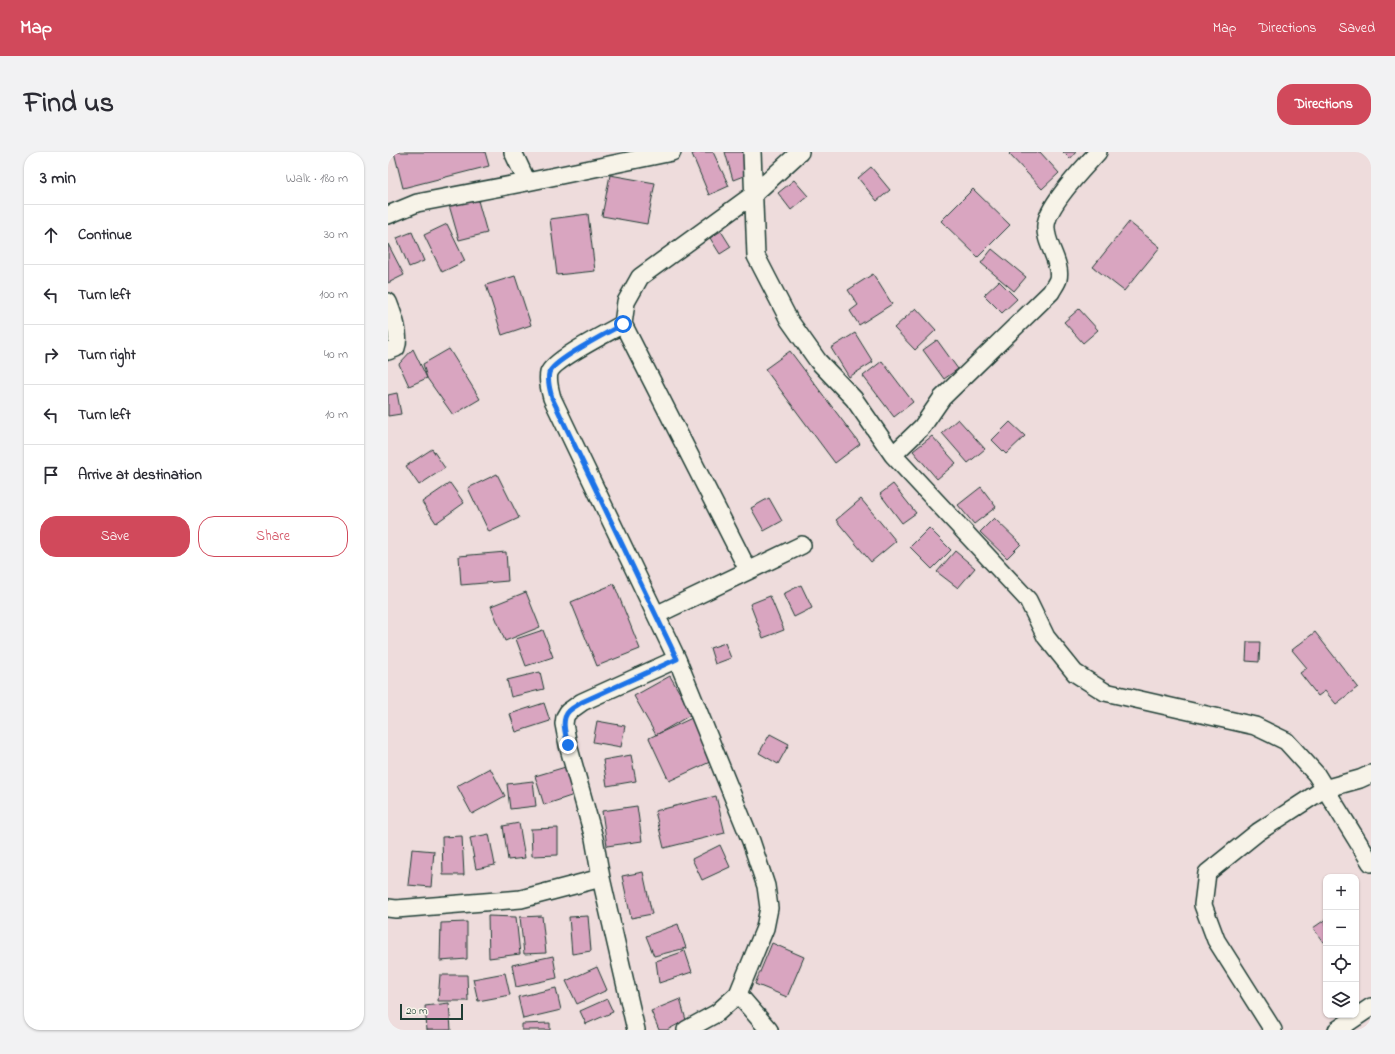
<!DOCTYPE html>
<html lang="en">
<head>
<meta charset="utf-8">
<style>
	:root { --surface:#fff; --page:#f2f2f3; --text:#2b2b33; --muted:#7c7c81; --line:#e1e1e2; --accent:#d1495b }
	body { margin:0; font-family:"Indie Flower",sans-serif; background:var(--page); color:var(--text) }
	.controls { position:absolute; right:12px; bottom:12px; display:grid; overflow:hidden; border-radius:8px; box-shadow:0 1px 3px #0004 }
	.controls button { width:36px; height:36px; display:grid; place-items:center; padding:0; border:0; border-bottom:1px solid var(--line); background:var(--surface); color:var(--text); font:20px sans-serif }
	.scale { position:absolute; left:12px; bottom:10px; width:63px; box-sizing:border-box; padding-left:4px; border:2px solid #1f3d34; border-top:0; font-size:11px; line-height:14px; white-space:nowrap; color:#1f3d34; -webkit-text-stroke:3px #f7f3e8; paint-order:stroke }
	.stop { position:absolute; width:12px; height:12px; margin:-9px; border:3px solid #1a73e8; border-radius:50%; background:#fff }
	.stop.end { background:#1a73e8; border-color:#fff; box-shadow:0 1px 4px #0008 }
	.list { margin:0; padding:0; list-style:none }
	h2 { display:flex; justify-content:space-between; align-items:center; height:52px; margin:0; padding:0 16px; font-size:17px }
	h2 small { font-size:13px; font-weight:400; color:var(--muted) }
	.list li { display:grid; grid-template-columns:26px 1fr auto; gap:12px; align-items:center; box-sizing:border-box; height:60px; padding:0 16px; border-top:1px solid var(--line) }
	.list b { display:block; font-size:15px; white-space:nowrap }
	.list em { font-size:13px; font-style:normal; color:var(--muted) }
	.actions { display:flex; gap:8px; padding:12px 16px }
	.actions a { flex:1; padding:9px 0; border:1px solid var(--accent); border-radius:16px; text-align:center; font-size:14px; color:var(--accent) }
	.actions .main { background:var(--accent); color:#fff }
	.icon { flex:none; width:22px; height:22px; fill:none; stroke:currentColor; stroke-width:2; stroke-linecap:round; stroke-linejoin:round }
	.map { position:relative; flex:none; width:983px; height:878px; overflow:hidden; border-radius:16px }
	header { display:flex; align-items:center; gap:24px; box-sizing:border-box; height:56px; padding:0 20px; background:var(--accent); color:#fff }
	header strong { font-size:19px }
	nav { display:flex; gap:22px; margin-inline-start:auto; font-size:14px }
	.intro { display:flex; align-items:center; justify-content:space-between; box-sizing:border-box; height:96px; padding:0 24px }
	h1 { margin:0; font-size:28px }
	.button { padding:10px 18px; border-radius:16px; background:var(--accent); color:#fff; font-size:14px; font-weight:700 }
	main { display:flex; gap:24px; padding:0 24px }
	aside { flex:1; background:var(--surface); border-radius:16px; box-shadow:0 1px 3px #0004 }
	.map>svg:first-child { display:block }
	.building { fill:#d9a5c0; stroke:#1f3d34 }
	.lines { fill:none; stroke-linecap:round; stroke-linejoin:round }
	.minor-casing { stroke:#1f3d34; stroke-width:20 }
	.minor { stroke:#f7f3e8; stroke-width:17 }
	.route { stroke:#1a73e8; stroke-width:5 }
</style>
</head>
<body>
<header>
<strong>Map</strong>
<nav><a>Map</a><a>Directions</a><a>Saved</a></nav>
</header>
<div class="intro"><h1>Find us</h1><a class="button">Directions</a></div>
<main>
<aside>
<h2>3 min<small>Walk · 180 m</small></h2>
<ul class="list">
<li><svg class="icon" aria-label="ahead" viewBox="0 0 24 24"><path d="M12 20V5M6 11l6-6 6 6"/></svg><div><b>Continue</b></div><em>30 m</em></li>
<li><svg class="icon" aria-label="left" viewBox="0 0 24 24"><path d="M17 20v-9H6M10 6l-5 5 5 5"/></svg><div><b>Turn left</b></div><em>100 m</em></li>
<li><svg class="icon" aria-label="right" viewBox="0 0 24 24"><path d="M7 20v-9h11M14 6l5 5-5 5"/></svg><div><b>Turn right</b></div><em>40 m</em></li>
<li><svg class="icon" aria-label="left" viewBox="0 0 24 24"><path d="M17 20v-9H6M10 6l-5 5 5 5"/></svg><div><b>Turn left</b></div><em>10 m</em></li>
<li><svg class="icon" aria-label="arrive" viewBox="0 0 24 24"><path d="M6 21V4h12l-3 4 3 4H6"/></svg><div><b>Arrive at destination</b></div></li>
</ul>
<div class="actions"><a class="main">Save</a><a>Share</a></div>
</aside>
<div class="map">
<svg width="983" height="878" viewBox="0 0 983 878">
	<rect width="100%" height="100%" fill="#eedcdc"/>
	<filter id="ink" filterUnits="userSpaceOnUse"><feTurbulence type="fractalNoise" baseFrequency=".025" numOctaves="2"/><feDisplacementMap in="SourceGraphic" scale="8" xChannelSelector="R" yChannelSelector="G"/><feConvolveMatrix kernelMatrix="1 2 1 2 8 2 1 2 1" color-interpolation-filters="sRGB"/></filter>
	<g filter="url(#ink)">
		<path class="building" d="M 6,0 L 97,0 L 101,14 L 15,36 Z
			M 310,0 L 325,0 L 341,34 L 321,43 L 304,2 Z
			M 337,0 L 356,0 L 358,23 L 345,28 Z
			M 623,0 L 652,0 L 671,21 L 654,37 L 621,2 Z
			M 675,0 L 688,0 L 682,7 Z
			M 483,15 L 502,38 L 489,49 L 470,26 Z
			M 222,23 L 267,31 L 259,72 L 214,64 Z
			M 406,28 L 420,44 L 403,58 L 390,41 Z
			M 585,37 L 622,73 L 590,105 L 553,69 Z
			M 89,45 L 99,81 L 71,88 L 61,53 Z
			M 200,62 L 207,119 L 169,123 L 162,67 Z
			M 741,70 L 772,95 L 736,139 L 705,115 Z
			M 59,72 L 77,109 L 54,120 L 36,83 Z
			M 333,79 L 343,95 L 332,102 L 322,86 Z
			M 24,80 L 36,109 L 21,115 L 9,86 Z
			M 0,92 L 16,123 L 0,131 Z
			M 604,97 L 638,125 L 626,139 L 593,111 Z
			M 485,122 L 504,152 L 471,173 L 462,159 L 470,153 L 460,138 Z
			M 127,124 L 143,173 L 114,183 L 98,133 Z
			M 611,129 L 629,147 L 614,161 L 596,143 Z
			M 528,156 L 548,178 L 527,198 L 506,176 Z
			M 691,157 L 710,178 L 695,191 L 676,170 Z
			M 467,181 L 485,210 L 461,225 L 443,196 Z
			M 549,188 L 570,217 L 556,227 L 535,198 Z
			M 25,197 L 39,226 L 21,234 L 11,212 Z
			M 61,197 L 92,247 L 65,263 L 39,226 L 35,212 Z
			M 402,199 L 472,292 L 447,311 L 377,217 Z
			M 494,209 L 525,250 L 506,265 L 475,224 Z
			M 9,241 L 13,262 L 0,264 L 0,243 Z
			M 570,267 L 597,297 L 580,311 L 554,281 Z
			M 622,270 L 637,284 L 618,302 L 604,288 Z
			M 544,284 L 568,311 L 549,327 L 525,299 Z
			M 44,297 L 57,316 L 31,333 L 18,314 Z
			M 109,322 L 131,366 L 101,380 L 80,336 Z
			M 62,331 L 76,351 L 48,371 L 34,350 Z
			M 505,332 L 528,361 L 514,371 L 492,342 Z
			M 593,335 L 608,355 L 586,372 L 570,353 Z
			M 381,346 L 394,369 L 376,379 L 363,356 Z
			M 473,347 L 508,389 L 483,410 L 448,368 Z
			M 606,366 L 633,392 L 619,406 L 592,380 Z
			M 541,376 L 563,398 L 544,417 L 522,395 Z
			M 567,399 L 587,416 L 570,436 L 549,420 Z
			M 118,400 L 120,429 L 73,433 L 71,404 Z
			M 226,432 L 252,497 L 209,514 L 183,450 Z
			M 413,433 L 424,456 L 406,465 L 395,442 Z
			M 138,440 L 152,475 L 117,489 L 103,454 Z
			M 382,444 L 396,478 L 375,486 L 362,452 Z
			M 155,478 L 165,505 L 138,514 L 128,487 Z
			M 927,480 L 970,535 L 948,552 L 937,539 L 930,544 L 912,521 L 919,516 L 904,498 Z
			M 859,490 L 872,490 L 871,510 L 858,509 Z
			M 337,491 L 343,506 L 327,512 L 322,496 Z
			M 152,520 L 156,537 L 123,545 L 119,528 Z
			M 282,524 L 304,562 L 268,583 L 246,544 Z
			M 156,551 L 162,569 L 128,580 L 122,562 Z
			M 304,566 L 324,609 L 281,629 L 261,586 Z
			M 209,569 L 237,574 L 233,595 L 205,590 Z
			M 382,582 L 401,592 L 390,612 L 371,601 Z
			M 243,603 L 248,629 L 219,634 L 215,608 Z
			M 181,614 L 189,642 L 156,653 L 147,624 Z
			M 102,616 L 117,644 L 84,662 L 69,634 Z
			M 145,629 L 148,654 L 122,657 L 119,632 Z
			M 328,644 L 337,681 L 276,696 L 267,659 Z
			M 249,654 L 254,689 L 219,694 L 214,659 Z
			M 131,671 L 137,706 L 120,708 L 115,674 Z
			M 170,676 L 170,703 L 144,704 L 143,677 Z
			M 101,682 L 107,713 L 88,717 L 82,686 Z
			M 74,684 L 76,723 L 55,723 L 54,685 Z
			M 332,693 L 342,715 L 314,728 L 304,707 Z
			M 24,697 L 46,699 L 43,735 L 20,733 Z
			M 255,720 L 264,762 L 243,766 L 234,724 Z
			M 100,764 L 128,765 L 132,802 L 101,806 Z
			M 154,764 L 158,801 L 136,802 L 132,765 Z
			M 200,764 L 203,799 L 184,802 L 181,765 Z
			M 938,767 L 938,788 L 935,790 L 925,776 Z
			M 79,770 L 79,807 L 52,809 L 53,771 Z
			M 290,772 L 298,796 L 266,804 L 258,784 Z
			M 384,791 L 416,805 L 399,845 L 367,832 Z
			M 297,799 L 304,820 L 271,831 L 268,809 Z
			M 165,804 L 169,826 L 128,835 L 124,813 Z
			M 209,815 L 219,838 L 189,852 L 178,829 Z
			M 117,821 L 122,843 L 90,849 L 85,827 Z
			M 52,823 L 79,823 L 80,849 L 50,849 Z
			M 168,836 L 173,858 L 135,867 L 130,845 Z
			M 219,847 L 225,860 L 198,872 L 192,859 Z
			M 292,847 L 298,868 L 279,878 L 271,878 L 263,859 Z
			M 61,851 L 63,878 L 39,878 L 37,854 Z
			M 162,871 L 162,878 L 134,878 L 134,872 Z"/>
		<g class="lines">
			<g class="minor-casing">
				<path id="minor" d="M 364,0 L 368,104 L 401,168 L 430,209 L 466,247 L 505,303 L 534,275 L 554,246 L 663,140 C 665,136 669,131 670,127 C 674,110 656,91 658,73 C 660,52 696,16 710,0
					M 139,30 L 284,0
					M 0,63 L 29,51 L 139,30 L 125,0
					M 0,150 C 5,163 13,183 8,196 L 0,199
					M 235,172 C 221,180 165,208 161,221 C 159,229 162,238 164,246 L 268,463
					M 505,303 L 640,448 L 658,485 L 687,521 L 717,540 L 867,574 L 898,589 L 928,622 L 983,711
					M 360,418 L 235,172 L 238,150 L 252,125 L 366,42 L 412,0
					M 289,507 L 363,689 L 378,734 L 381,756 L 377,776 L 350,842 L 381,878
					M 213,726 L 248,878
					M 0,756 L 8,757 L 133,747 L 213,726 L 206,686 L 180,593 L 176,572 L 177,565 L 180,560 L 194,550 L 289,507 L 268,463 L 414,393
					M 298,878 L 329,861 L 350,842
					M 885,878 L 828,788 L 815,753 L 819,721 L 870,680 L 936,637 L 972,627 L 983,622
					M 949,878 L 983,855"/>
			</g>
			<use href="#minor" class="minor"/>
		</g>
	</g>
	<g class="lines" filter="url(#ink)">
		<path class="route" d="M 180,593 C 178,583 172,568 181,559 C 184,556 190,553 194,550 L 289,507 L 164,246 C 162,238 159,229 161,221 C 165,208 221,180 235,172"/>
	</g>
</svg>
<div class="controls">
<button>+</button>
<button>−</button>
<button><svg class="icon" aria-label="locate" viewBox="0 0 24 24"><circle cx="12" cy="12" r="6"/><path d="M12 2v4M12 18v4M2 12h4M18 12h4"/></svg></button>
<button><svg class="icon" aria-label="layers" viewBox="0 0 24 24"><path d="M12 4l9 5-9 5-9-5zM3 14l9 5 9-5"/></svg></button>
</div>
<div class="scale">20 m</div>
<div class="stop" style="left:235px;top:172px"></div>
<div class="stop end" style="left:180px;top:593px"></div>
</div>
</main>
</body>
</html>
